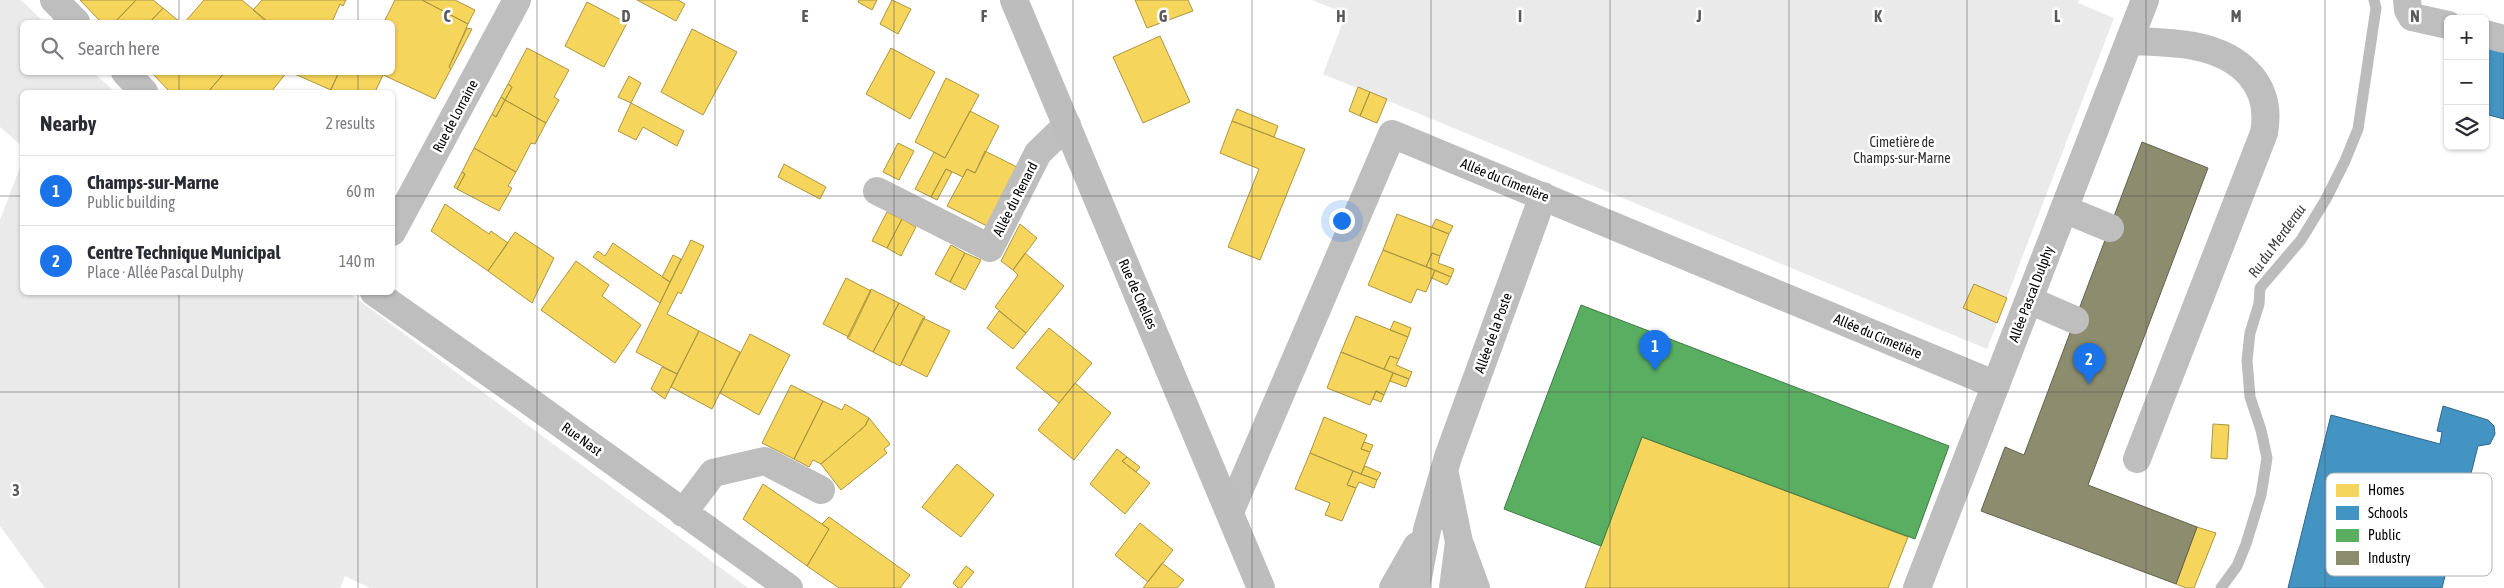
<!DOCTYPE html>
<html lang="en">
<head>
<meta charset="utf-8">
<style>
	:root { --surface:#fff; --page:#f7f7f7; --text:#2b2b33; --muted:#7c7c81; --line:#e1e1e2; --accent:#1a73e8 }
	body { margin:0; font-family:"Asap Condensed",sans-serif; background:var(--page); color:var(--text) }
	.controls { position:absolute; right:15px; top:15px; display:grid; overflow:hidden; border-radius:8px; box-shadow:0 1px 4px #0004 }
	.controls button { width:45px; height:45px; display:grid; place-items:center; padding:0; border:0; border-bottom:1px solid var(--line); background:var(--surface); color:var(--text); font:25px sans-serif }
	.you { position:absolute; left:1341px; top:220px; width:18px; height:18px; margin:-12px; border:4px solid #fff; border-radius:50%; background:#1a73e8; box-shadow:0 0 0 8px #1a73e833 }
	.badge { display:grid; place-items:center; width:32px; height:32px; border-radius:50%; background:var(--accent); color:#fff; font-size:16px; font-weight:700 }
	.pin { position:absolute; translate:-50% -41px; filter:drop-shadow(0 1px 2px #0008) }
	.pin::after { content:''; position:absolute; top:26px; width:18px; height:15px; background:inherit; clip-path:polygon(0 0,100% 0,50% 100%) }
	.list { margin:0; padding:0; list-style:none }
	h2 { display:flex; justify-content:space-between; align-items:center; height:65px; margin:0; padding:0 20px; font-size:21px }
	h2 small { font-size:16px; font-weight:400; color:var(--muted) }
	.list li { display:grid; grid-template-columns:32px 1fr auto; gap:15px; align-items:center; box-sizing:border-box; height:70px; padding:0 20px; border-top:1px solid var(--line) }
	.list b { display:block; font-size:19px; white-space:nowrap }
	.list p { margin:0; font-size:16px; white-space:nowrap; color:var(--muted) }
	.list em { font-size:16px; font-style:normal; color:var(--muted) }
	.icon { flex:none; width:28px; height:28px; fill:none; stroke:currentColor; stroke-width:2; stroke-linecap:round; stroke-linejoin:round }
	.map { position:relative; flex:none; width:2504px; height:588px; overflow:hidden }
	.search { position:absolute; background:var(--surface); box-shadow:0 1px 4px #0004; left:20px; top:20px; width:375px; height:55px; display:flex; align-items:center; gap:12px; box-sizing:border-box; padding:0 18px; border-radius:8px; color:var(--muted); font-size:19px }
	.panel { position:absolute; background:var(--surface); box-shadow:0 1px 4px #0004; left:20px; top:90px; width:375px; height:205px; border-radius:8px }
	.map>svg:first-child { display:block }
	.green { fill:#eaeaea }
	.homes { fill:#f6d55c; stroke:#ac9540 }
	.schools { fill:#4393c3; stroke:#2f6788 }
	.public { fill:#5aae61; stroke:#3f7a44 }
	.industry { fill:#8c8c6e; stroke:#62624d }
	.lines { fill:none; stroke-linecap:round; stroke-linejoin:round }
	.stream { stroke:#bcbcbc; stroke-width:11 }
	.minor { stroke:#bebebe; stroke-width:28 }
	.major { stroke:#bdbdbd; stroke-width:28 }
	.grid { fill:none; stroke:#595959; stroke-width:1; stroke-opacity:0.55 }
	.labels { text-anchor:middle; stroke-width:5; stroke-linejoin:round; paint-order:stroke }
	.street-label { font-size:14px; fill:#000; stroke:#fff }
	.park-label { font-size:14px; fill:#2f2f2f; stroke:#fff }
	.water-label { font-size:15px; font-style:italic; fill:#404040; stroke:#fff }
	.key { fill:#fff; stroke:#b2b2b2; stroke-width:1 }
	.key-label { font-size:14px; fill:#000 }
	.grid-label { font-size:16px; text-anchor:middle; font-weight:bold; fill:#595959; stroke:#fff; stroke-width:5; stroke-linejoin:round; paint-order:stroke }
</style>
</head>
<body>
<div class="map">
<svg width="2504" height="588" viewBox="0 0 2504 588">
	<rect width="100%" height="100%" fill="#fff"/>
	<path class="green" d="M 0,0 L 21,0 L 44,22 L 22,22 L 22,72 L 94,73 L 115,92 L 22,92 L 22,146 L 0,127 Z
		M 1312,0 L 2079,0 L 2078,3 L 2114,18 L 1987,349 L 1323,74 L 1346,14 Z
		M 22,162 L 22,292 L 349,293 L 748,588 L 370,588 L 345,576 L 340,588 L 45,588 L 0,526 L 0,220 Z"/>
	<path class="homes" d="M 80,0 L 136,0 L 115,22 L 101,22 Z
		M 136,0 L 153,0 L 163,8 L 150,22 L 115,22 Z
		M 204,0 L 242,0 L 267,21 L 185,22 Z
		M 262,0 L 346,0 L 343,6 L 340,4 L 332,22 L 267,22 L 253,10 Z
		M 395,0 L 422,0 L 468,24 L 449,67 L 451,69 L 435,99 L 377,72 L 392,72 L 392,22 L 384,22 Z
		M 422,0 L 455,0 L 475,10 L 468,24 Z
		M 637,0 L 678,0 L 685,4 L 676,21 Z
		M 859,0 L 877,0 L 872,10 L 858,2 Z
		M 892,0 L 911,9 L 898,34 L 880,24 Z
		M 1135,0 L 1188,0 L 1193,11 L 1147,28 Z
		M 587,2 L 627,23 L 604,67 L 565,46 Z
		M 163,8 L 180,22 L 150,22 Z
		M 467,28 L 472,29 L 451,69 L 449,67 Z
		M 692,29 L 737,52 L 703,115 L 661,92 Z
		M 1160,36 L 1190,102 L 1143,123 L 1113,57 Z
		M 527,48 L 569,70 L 554,97 L 559,100 L 546,123 L 505,100 L 512,87 L 508,84 Z
		M 891,48 L 935,72 L 910,119 L 866,94 Z
		M 151,72 L 225,72 L 208,92 L 170,92 Z
		M 225,72 L 287,72 L 271,92 L 208,92 Z
		M 290,72 L 339,72 L 331,90 Z
		M 339,72 L 377,72 L 383,75 L 375,92 L 334,92 L 330,91 Z
		M 629,76 L 641,83 L 631,103 L 618,97 Z
		M 946,78 L 979,95 L 945,158 L 915,142 Z
		M 508,84 L 512,87 L 505,100 L 501,97 Z
		M 1358,87 L 1370,92 L 1360,116 L 1349,111 Z
		M 1370,92 L 1387,99 L 1377,123 L 1360,116 Z
		M 501,97 L 505,100 L 496,117 L 492,114 Z
		M 505,100 L 546,123 L 535,144 L 531,143 L 516,172 L 474,148 L 492,114 L 496,117 Z
		M 631,103 L 684,131 L 677,146 L 643,127 L 636,140 L 618,131 Z
		M 1237,109 L 1278,126 L 1274,137 L 1232,121 Z
		M 970,111 L 999,126 L 975,173 L 967,169 L 963,177 L 946,169 L 931,197 L 915,189 L 934,152 L 945,158 Z
		M 1232,121 L 1305,149 L 1260,260 L 1228,247 L 1259,169 L 1220,153 Z
		M 898,143 L 914,151 L 899,180 L 883,172 Z
		M 474,148 L 516,172 L 508,186 L 512,188 L 499,211 L 457,189 L 465,174 L 462,172 Z
		M 985,151 L 1017,167 L 987,226 L 947,206 L 967,169 L 975,173 Z
		M 784,164 L 826,187 L 820,199 L 778,177 Z
		M 946,169 L 952,172 L 937,200 L 931,197 Z
		M 462,172 L 465,174 L 457,189 L 454,187 Z
		M 445,204 L 489,234 L 491,231 L 508,243 L 488,271 L 431,231 Z
		M 887,212 L 902,219 L 887,248 L 872,241 Z
		M 1397,214 L 1449,234 L 1440,256 L 1432,253 L 1426,267 L 1383,250 Z
		M 902,219 L 916,227 L 901,256 L 887,248 Z
		M 1436,219 L 1453,226 L 1449,234 L 1432,227 Z
		M 1020,224 L 1037,238 L 1013,270 L 1001,261 Z
		M 515,232 L 554,258 L 532,303 L 488,271 Z
		M 691,240 L 704,246 L 681,294 L 678,292 L 667,314 L 699,331 L 677,374 L 636,352 Z
		M 613,243 L 670,282 L 660,303 L 593,257 L 598,251 L 605,256 Z
		M 951,245 L 965,253 L 950,282 L 935,274 Z
		M 1383,250 L 1435,270 L 1426,292 L 1417,289 L 1411,303 L 1368,285 Z
		M 965,253 L 981,260 L 965,290 L 950,282 Z
		M 1025,253 L 1064,286 L 1026,333 L 995,307 L 1018,275 L 1013,270 Z
		M 1432,253 L 1440,256 L 1438,263 L 1454,269 L 1451,277 L 1426,267 Z
		M 673,255 L 681,259 L 670,282 L 662,277 Z
		M 576,261 L 609,285 L 602,296 L 641,325 L 615,363 L 541,310 Z
		M 1435,270 L 1451,277 L 1447,285 L 1432,278 Z
		M 846,278 L 871,291 L 849,337 L 823,324 Z
		M 1974,284 L 2007,298 L 1997,323 L 1963,308 Z
		M 871,289 L 899,303 L 873,352 L 847,338 Z
		M 899,303 L 925,317 L 900,366 L 873,352 Z
		M 999,311 L 1026,333 L 1013,349 L 987,328 Z
		M 1356,316 L 1408,337 L 1399,359 L 1390,356 L 1384,369 L 1341,352 Z
		M 923,318 L 950,331 L 927,377 L 901,364 Z
		M 1394,321 L 1411,328 L 1408,337 L 1390,330 Z
		M 1049,328 L 1092,363 L 1059,403 L 1016,368 Z
		M 699,331 L 740,352 L 712,409 L 671,387 Z
		M 750,334 L 790,355 L 759,415 L 720,393 Z
		M 1341,352 L 1393,373 L 1384,395 L 1376,391 L 1370,405 L 1327,388 Z
		M 1390,356 L 1399,359 L 1396,365 L 1412,372 L 1409,379 L 1384,369 Z
		M 662,367 L 677,374 L 665,399 L 651,389 Z
		M 1393,373 L 1409,379 L 1406,387 L 1390,381 Z
		M 1075,383 L 1111,413 L 1074,460 L 1038,430 Z
		M 791,385 L 823,401 L 794,459 L 762,443 Z
		M 1376,391 L 1384,395 L 1381,402 L 1373,399 Z
		M 823,401 L 842,410 L 845,404 L 869,418 L 865,426 L 821,464 L 813,460 L 809,467 L 794,459 Z
		M 1324,417 L 1367,435 L 1361,449 L 1370,452 L 1361,474 L 1310,453 Z
		M 869,418 L 890,444 L 884,449 L 887,453 L 841,490 L 821,464 L 865,426 Z
		M 2213,424 L 2229,425 L 2227,459 L 2211,458 Z
		M 1642,437 L 1908,537 L 1888,588 L 1585,588 Z
		M 1364,442 L 1373,445 L 1370,452 L 1361,449 Z
		M 1117,449 L 1127,457 L 1122,461 L 1150,483 L 1125,514 L 1090,484 Z
		M 1310,453 L 1353,471 L 1347,485 L 1356,488 L 1342,521 L 1325,515 L 1330,503 L 1295,489 Z
		M 1127,457 L 1140,467 L 1136,472 L 1122,461 Z
		M 957,464 L 994,495 L 961,537 L 922,507 Z
		M 1365,466 L 1381,473 L 1377,480 L 1361,474 Z
		M 1353,471 L 1377,480 L 1374,488 L 1359,482 L 1356,488 L 1347,485 Z
		M 763,484 L 829,529 L 807,566 L 743,519 Z
		M 829,517 L 910,575 L 900,588 L 839,588 L 807,566 L 829,529 L 822,524 Z
		M 1140,523 L 1173,550 L 1148,582 L 1115,555 Z
		M 2197,527 L 2216,533 L 2194,588 L 2186,588 L 2176,584 Z
		M 1162,563 L 1184,580 L 1177,588 L 1143,588 Z
		M 966,566 L 974,572 L 961,588 L 958,588 L 953,583 Z"/>
	<path class="schools" d="M 2485,47 L 2504,51 L 2504,119 L 2485,114 Z
		M 2443,406 L 2488,420 L 2494,426 L 2495,434 L 2490,444 L 2478,446 L 2442,588 L 2288,588 L 2331,415 L 2440,444 L 2442,432 L 2437,431 Z"/>
	<path class="public" d="M 1581,305 L 1949,446 L 1915,539 L 1642,437 L 1601,546 L 1504,509 Z"/>
	<path class="industry" d="M 2142,142 L 2208,168 L 2088,485 L 2197,527 L 2176,584 L 1981,511 L 2005,447 L 2024,455 Z"/>
	<g class="lines">
		<path class="stream" d="M 2221,588 L 2237,566 L 2246,544 L 2261,495 L 2267,458 L 2261,430 L 2250,397 L 2247,360 L 2250,333 L 2259,304 L 2260,288 L 2301,240 L 2326,199 L 2345,161 L 2358,129 L 2376,8 L 2374,0"/>
		<path class="minor" d="M 54,0 L 76,22
			M 2407,0 L 2408,10 L 2412,17 L 2448,25
			M 2485,34 L 2504,39
			M 2129,41 C 2150,42 2173,42 2194,46 C 2240,55 2273,84 2264,133 L 2137,459
			M 125,72 L 144,92
			M 877,191 L 990,248 L 1038,153 L 1067,125
			M 2064,209 L 2110,228
			M 392,232 L 517,0
			M 374,292 L 522,396 L 789,588
			M 2029,300 L 2075,320
			M 1445,474 L 1459,542 L 1453,588
			M 1230,512 L 1392,134 L 1996,385
			M 683,513 L 713,473 L 765,461 L 821,490
			M 1461,547 L 1476,588
			M 1393,588 L 1417,546
			M 1416,588 L 1427,530 L 1448,457 L 1543,196
			M 1917,588 L 2145,0"/>
		<path class="major" d="M 1014,0 L 1261,588"/>
	</g>
	<path class="grid" d="M 179,0 L 179,22M 358,0 L 358,22M 537,0 L 537,588M 715,0 L 715,588M 894,0 L 894,588M 1073,0 L 1073,588M 1252,0 L 1252,588M 1431,0 L 1431,588M 1610,0 L 1610,588M 1789,0 L 1789,588M 1967,0 L 1967,588M 2146,0 L 2146,588M 2325,0 L 2325,588M 179,72 L 179,92M 358,72 L 358,92M 0,196 L 22,196M 392,196 L 2504,196M 179,292 L 179,588M 358,292 L 358,588M 0,392 L 2504,392"/>
	<g class="labels">
		<g class="street-label">
			<text transform="translate(455 116) rotate(-62)" y="5">Rue de Lorraine</text>
			<text transform="translate(1505 180) rotate(22)" y="5">Allée du Cimetière</text>
			<text transform="translate(1015 199) rotate(-63)" y="5">Allée du Renard</text>
			<text transform="translate(1138 294) rotate(66)" y="5">Rue de Chelles</text>
			<text transform="translate(2031 294) rotate(-69)" y="5">Allée Pascal Dulphy</text>
			<text transform="translate(1493 333) rotate(-70)" y="5">Allée de la Poste</text>
			<text transform="translate(1878 336) rotate(23)" y="5">Allée du Cimetière</text>
			<text transform="translate(582 439) rotate(36)" y="5">Rue Nast</text>
		</g>
		<g class="park-label">
			<text x="1902" y="147">Cimetière de<tspan x="1902" dy="16">Champs-sur-Marne</tspan></text>
		</g>
		<g class="water-label">
			<text transform="translate(2277 241) rotate(-54)" y="5">Ru du Merderau</text>
		</g>
	</g>
	<rect x="2326" y="473" width="166" height="103" rx="8" class="key"/>
	<rect x="2336" y="484" width="23" height="13" fill="#f6d55c"/>
	<rect x="2336" y="506" width="23" height="14" fill="#4393c3"/>
	<rect x="2336" y="529" width="23" height="13" fill="#5aae61"/>
	<rect x="2336" y="551" width="23" height="14" fill="#8c8c6e"/>
	<g class="key-label">
		<text x="2368" y="495">Homes</text>
		<text x="2368" y="518">Schools</text>
		<text x="2368" y="540">Public</text>
		<text x="2368" y="563">Industry</text>
	</g>
	<g class="grid-label">
		<text x="447" y="22">C</text>
		<text x="626" y="22">D</text>
		<text x="805" y="22">E</text>
		<text x="984" y="22">F</text>
		<text x="1163" y="22">G</text>
		<text x="1341" y="22">H</text>
		<text x="1520" y="22">I</text>
		<text x="1699" y="22">J</text>
		<text x="1878" y="22">K</text>
		<text x="2057" y="22">L</text>
		<text x="2236" y="22">M</text>
		<text x="2415" y="22">N</text>
		<text x="16" y="496">3</text>
	</g>
</svg>
<div class="controls">
<button>+</button>
<button>−</button>
<button><svg class="icon" aria-label="layers" viewBox="0 0 24 24"><path d="M12 4l9 5-9 5-9-5zM3 14l9 5 9-5"/></svg></button>
</div>
<div class="you"></div>
<div class="pin badge" style="left:1655px;top:371px">1</div>
<div class="pin badge" style="left:2089px;top:384px">2</div>
<div class="search"><svg class="icon" aria-label="search" viewBox="0 0 24 24"><circle cx="10" cy="10" r="6"/><path d="M15 15l6 6"/></svg>Search here</div>
<section class="panel">
<h2>Nearby<small>2 results</small></h2>
<ul class="list">
<li><span class="badge">1</span><div><b>Champs-sur-Marne</b><p>Public building</p></div><em>60 m</em></li>
<li><span class="badge">2</span><div><b>Centre Technique Municipal</b><p>Place · Allée Pascal Dulphy</p></div><em>140 m</em></li>
</ul>
</section>
</div>
</body>
</html>
